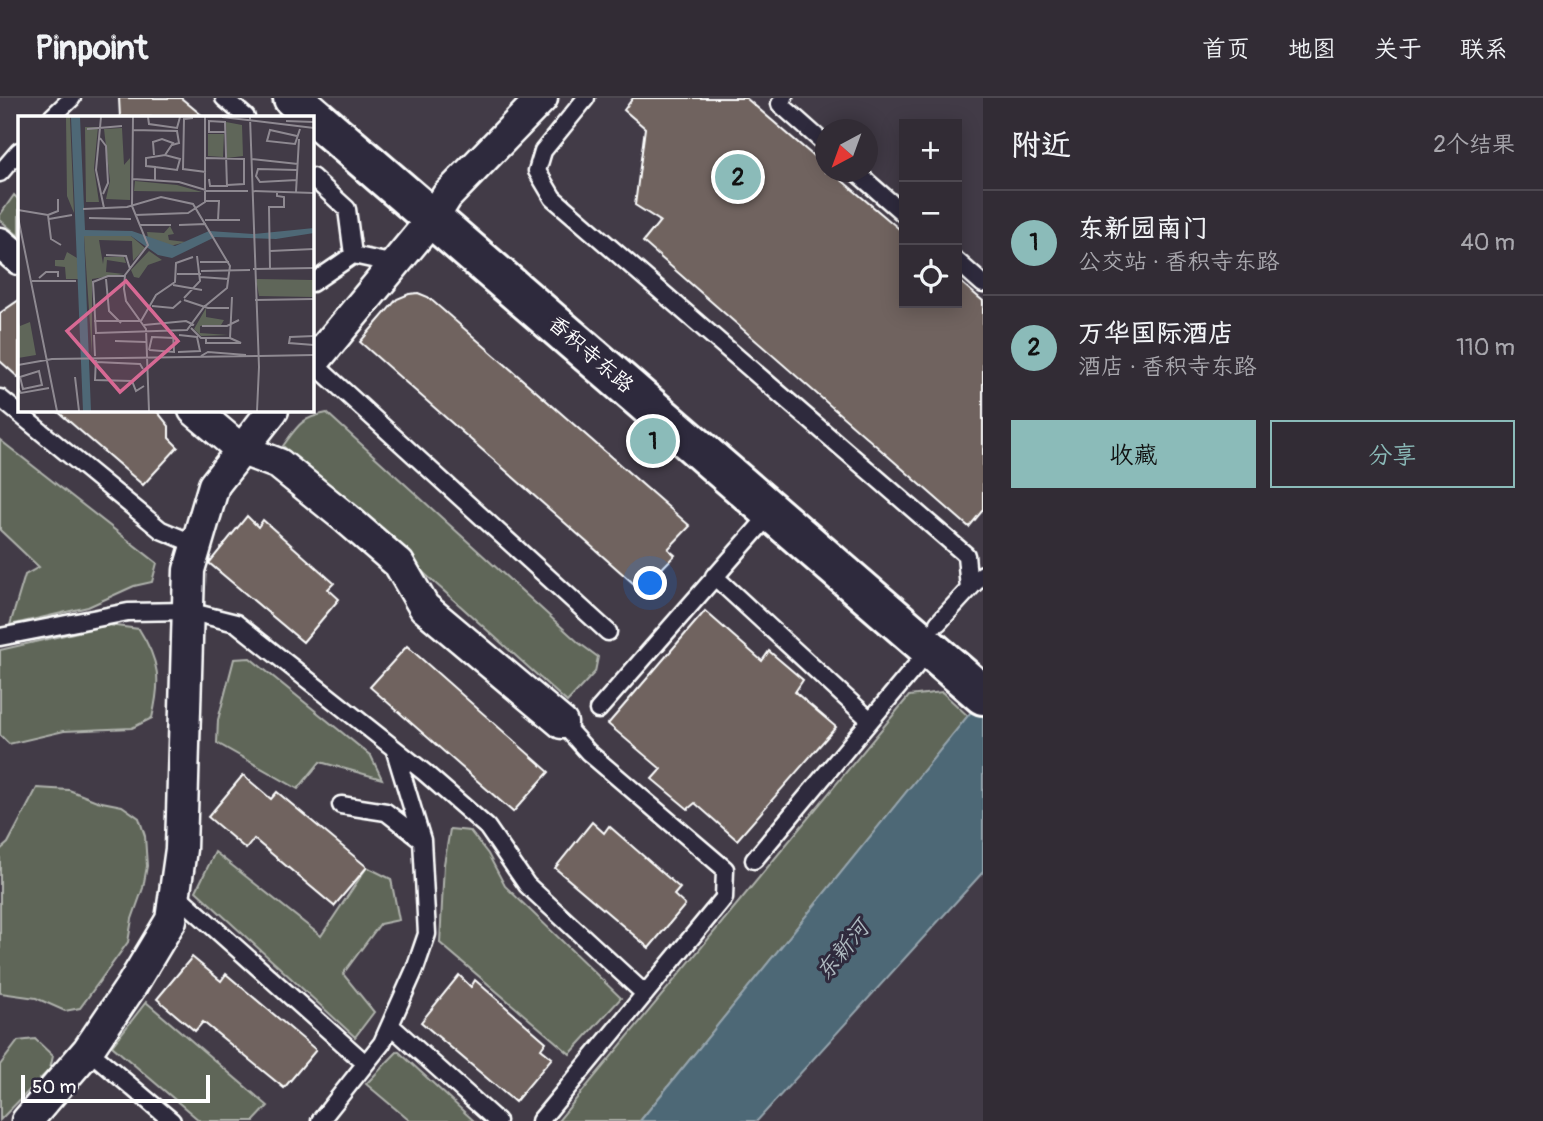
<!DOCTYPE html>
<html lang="zh">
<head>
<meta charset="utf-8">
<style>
	:root { --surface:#322c35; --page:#3a343d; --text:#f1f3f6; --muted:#a8a7ad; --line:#4d4850; --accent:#8bbbb9 }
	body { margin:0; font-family:Pangolin,"LXGW WenKai TC",sans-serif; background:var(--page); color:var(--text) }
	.controls { position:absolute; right:21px; top:21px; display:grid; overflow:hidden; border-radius:0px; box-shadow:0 4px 18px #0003 }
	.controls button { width:63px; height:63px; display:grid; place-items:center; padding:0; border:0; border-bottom:2px solid var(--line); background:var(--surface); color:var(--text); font:35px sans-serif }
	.compass { position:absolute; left:815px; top:21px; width:63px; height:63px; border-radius:50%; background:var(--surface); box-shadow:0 4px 18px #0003; rotate:221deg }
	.scale { position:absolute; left:21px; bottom:18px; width:189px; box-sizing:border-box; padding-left:7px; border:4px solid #fff; border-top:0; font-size:19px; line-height:24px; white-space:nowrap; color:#fff; -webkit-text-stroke:5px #2f2a3d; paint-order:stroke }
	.you { position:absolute; left:651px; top:486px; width:24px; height:24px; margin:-18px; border:5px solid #fff; border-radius:50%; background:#1a73e8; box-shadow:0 0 0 10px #1a73e833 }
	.badge { display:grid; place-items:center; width:46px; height:46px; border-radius:50%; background:var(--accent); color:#111; font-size:23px; font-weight:700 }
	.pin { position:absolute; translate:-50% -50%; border:4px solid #fff; box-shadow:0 2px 7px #0006 }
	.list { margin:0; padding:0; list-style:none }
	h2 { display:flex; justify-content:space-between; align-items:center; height:91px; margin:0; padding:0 28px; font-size:30px }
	h2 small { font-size:23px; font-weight:400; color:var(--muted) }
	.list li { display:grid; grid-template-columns:46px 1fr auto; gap:21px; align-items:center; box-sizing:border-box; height:105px; padding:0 28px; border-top:2px solid var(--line) }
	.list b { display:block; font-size:26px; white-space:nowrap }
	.list p { margin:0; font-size:23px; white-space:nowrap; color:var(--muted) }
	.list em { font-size:23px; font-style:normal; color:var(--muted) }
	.actions { display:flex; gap:14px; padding:21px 28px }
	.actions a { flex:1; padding:16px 0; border:2px solid var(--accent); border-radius:0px; text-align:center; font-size:24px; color:var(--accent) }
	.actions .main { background:var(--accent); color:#111 }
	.icon { flex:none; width:38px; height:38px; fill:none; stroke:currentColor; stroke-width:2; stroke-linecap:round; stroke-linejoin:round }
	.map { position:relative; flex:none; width:983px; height:1023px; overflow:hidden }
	header { display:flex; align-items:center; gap:42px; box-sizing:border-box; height:98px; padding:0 35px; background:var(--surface); border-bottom:2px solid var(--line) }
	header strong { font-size:33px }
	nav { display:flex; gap:38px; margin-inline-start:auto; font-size:24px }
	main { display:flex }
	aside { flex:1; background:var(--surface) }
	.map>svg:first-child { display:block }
	.green { fill:#5f6659; stroke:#afb2ac; stroke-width:2 }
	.water { fill:#4e6876; stroke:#95a4ad; stroke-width:2 }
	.building { fill:#6f635e; stroke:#fff; stroke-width:2 }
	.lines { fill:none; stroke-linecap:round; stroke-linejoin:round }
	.service-casing { stroke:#fff; stroke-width:21 }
	.minor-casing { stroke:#fff; stroke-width:35 }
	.secondary-casing { stroke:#fff; stroke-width:44 }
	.service { stroke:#2f2a3d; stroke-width:16 }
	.minor { stroke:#2f2a3d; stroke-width:30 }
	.secondary { stroke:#2f2a3d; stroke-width:38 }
	.labels { text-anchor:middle; stroke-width:6; stroke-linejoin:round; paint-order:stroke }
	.street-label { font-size:21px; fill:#fff; stroke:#2f2a3d }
	.water-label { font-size:23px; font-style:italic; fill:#afbbc1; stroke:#2f2a3d }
	.inset-road { fill:none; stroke:#8e8991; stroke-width:2 }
	.view { fill:#d76994; fill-opacity:0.15; stroke:#d76994; stroke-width:3.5 }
	.inset-edge { fill:none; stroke:#fff; stroke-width:3.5 }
</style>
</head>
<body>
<header>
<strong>Pinpoint</strong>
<nav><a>首页</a><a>地图</a><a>关于</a><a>联系</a></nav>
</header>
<main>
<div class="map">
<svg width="983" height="1023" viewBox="0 0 983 1023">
	<rect width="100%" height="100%" fill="#423b47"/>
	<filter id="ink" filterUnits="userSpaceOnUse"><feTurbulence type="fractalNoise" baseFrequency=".0143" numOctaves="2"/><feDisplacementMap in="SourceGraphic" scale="14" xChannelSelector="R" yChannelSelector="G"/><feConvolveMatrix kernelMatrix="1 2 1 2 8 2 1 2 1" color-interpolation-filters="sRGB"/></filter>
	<g filter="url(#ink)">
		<path class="green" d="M 14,97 L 19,102 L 19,138 L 0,122 L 0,117 Z
			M 327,315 L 579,545 L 598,559 L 595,574 L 567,604 L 283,348 C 298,327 301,320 327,315 Z
			M 0,342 L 157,465 L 152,484 L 134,488 L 88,509 L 10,527 L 25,477 L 39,469 L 0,432 Z
			M 108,527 L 139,531 C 160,564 161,583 152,620 L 132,630 L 64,633 L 9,646 L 0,637 L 0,552 Z
			M 250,560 L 371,658 L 382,681 L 320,664 L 298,691 L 217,645 L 218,622 L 234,561 Z
			M 942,594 L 968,618 L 640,1023 L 558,1023 L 909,598 Z
			M 37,690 L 69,692 L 97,703 L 122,708 L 139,720 L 145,738 L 147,768 L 143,790 L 132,821 L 128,844 L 80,910 L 65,913 L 36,900 L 0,895 L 0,752 L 8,745 Z
			M 450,731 L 470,733 L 488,756 L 505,788 L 621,900 L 570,956 L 440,845 L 444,766 Z
			M 215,754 L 321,838 L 367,769 L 391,781 L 399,822 L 380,826 L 343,876 L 374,914 L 355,939 L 196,793 Z
			M 146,904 L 268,1008 L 254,1023 L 200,1023 L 112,948 Z
			M 35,941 L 53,958 L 50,971 L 0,1022 L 0,967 L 18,943 Z
			M 398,953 L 474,1023 L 410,1023 L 366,986 Z"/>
		<path class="water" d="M 983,599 L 983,774 L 757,1023 L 640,1023 Z"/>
		<path class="building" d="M 119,0 L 181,0 L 204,19 L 120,19 Z
			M 633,0 L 746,0 L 825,68 L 825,74 L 832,74 L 904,135 L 904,205 L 957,205 L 957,181 L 983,203 L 983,412 L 969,429 L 643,144 L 660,123 L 635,107 L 645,30 L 624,12 Z
			M 418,195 L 428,199 L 690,428 L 668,451 L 675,457 L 641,492 L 360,244 L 397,201 L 409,196 Z
			M 19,202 L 19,280 L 0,263 L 0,215 Z
			M 56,312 L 156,312 L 169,328 L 169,340 L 178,349 L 143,387 Z
			M 247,418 L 258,429 L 263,422 L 334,485 L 328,491 L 339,501 L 303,544 L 209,465 Z
			M 705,513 L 762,563 L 769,553 L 803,582 L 795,594 L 836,629 L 737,742 L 695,705 L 688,711 L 652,681 L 661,671 L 608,626 Z
			M 407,548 L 549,674 L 513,714 L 370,589 Z
			M 243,677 L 271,701 L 277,694 L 367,769 L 334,808 L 254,741 L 246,751 L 208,719 Z
			M 592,724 L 604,735 L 609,728 L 680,790 L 674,797 L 685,807 L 649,850 L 555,770 Z
			M 192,859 L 221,883 L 226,876 L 316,952 L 284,990 L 203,924 L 195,933 L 157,901 Z
			M 459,877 L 471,889 L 475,882 L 546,944 L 541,951 L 552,960 L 515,1004 L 421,924 Z"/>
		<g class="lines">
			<g class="service-casing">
				<path id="service" d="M 224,0 L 246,19
					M 586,0 L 543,53 L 537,73 L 553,100 L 966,457 L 969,491
					M 784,0 L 780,6 L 825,46
					M 52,19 L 72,0
					M 856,74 L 904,116
					M 0,75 L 19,53
					M 312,79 L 347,111 L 353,157
					M 957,163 L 983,186
					M 312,185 L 353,157 L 395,166
					M 312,264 L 608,534
					M 0,300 L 161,432 L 197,447
					M 714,478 L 870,622
					M 938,525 L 983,476
					M 0,539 L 128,514 L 188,513 L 236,525 L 424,674 L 487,729 L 527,787 L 645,896
					M 598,612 L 772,414
					M 341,707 L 386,714 L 422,742
					M 754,762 L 930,551
					M 174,794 L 365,965
					M 390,927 L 497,1023
					M 88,952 L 172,1023
					M 320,1023 L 382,945 L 415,871 L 427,836 L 422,742 L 394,650
					M 540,1023 L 724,800 L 725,771 L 588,654 L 562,625"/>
			</g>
			<g class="minor-casing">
				<path id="minor" d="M 0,145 L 19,161
					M 312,266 L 433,120 L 447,98 L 542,0
					M 194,312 L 240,351 L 279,366 L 347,421 L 399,466 L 424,509 L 562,625
					M 27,1023 L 88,952 L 132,887 L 171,822 L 181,751 L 189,472 L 214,387 L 273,312"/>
			</g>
			<g class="secondary-casing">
				<path id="secondary" d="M 293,0 L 983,597"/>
			</g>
			<use href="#service" class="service"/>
			<use href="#minor" class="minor"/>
			<use href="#secondary" class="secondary"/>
		</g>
	</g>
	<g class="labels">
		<g class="street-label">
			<text transform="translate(591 256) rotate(41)" y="7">香积寺东路</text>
		</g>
		<g class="water-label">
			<text transform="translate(842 852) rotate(-51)" y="8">东新河</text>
		</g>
	</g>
	<g transform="translate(18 18)">
		<rect width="296" height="296" fill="#423b47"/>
		<path d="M 48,1 L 52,1 L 56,97 L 49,80 ZM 208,6 L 224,9 L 225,40 L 209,42 ZM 67,11 L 80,11 L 76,52 L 81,86 L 68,86 ZM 104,12 L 106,49 L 112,42 L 112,84 L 88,83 L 92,65 L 86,13 ZM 190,18 L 206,18 L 205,41 L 190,40 ZM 117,65 L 159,69 L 184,76 L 116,75 ZM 152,110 L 156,118 L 150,119 L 151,124 L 168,126 L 152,130 L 130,122 L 129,116 L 146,117 ZM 66,120 L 113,120 L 127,132 L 115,145 L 114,125 L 81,124 L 85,148 L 86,141 L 106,141 L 108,147 L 89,144 L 88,156 L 106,158 L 74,163 L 74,238 ZM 131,135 L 144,144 L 130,149 L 121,162 L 116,161 L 113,154 ZM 49,136 L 59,142 L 61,163 L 48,163 L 47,151 L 37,150 L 37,144 L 46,144 ZM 238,163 L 296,164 L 296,181 L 241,180 ZM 188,192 L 188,201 L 206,204 L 203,209 L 182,210 L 182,217 L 210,219 L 183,220 L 176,213 ZM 0,203 L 2,210 L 12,206 L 18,239 L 0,242 Z" fill="#5f6659"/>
		<path d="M 53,1 L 62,1 L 67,114 L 114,115 L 157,130 L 191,115 L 235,118 L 296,112 L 296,117 L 258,123 L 197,121 L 154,142 L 140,139 L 113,120 L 66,120 L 73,295 L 65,295 Z" fill="#4e6876"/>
		<path class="inset-road" d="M 83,1 L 78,54 L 86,92M 115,1 L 114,90 L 130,129 L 107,159 L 106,173 L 108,185 L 128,213 L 131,295M 130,1 L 131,8 L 159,12 L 162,1M 204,1 L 296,12M 232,1 L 241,251 L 239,295M 175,2 L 166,3 L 165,53 L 188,56M 268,5 L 296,6M 69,13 L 104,10M 115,14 L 159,15 L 161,27 L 154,29M 207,16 L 191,16 L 191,5 L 207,6 L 209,71M 279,20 L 252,14 L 249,25 L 277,28 L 282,13M 82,22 L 88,30 L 90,67 L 85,78M 136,39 L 135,26 L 144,23 L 155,27 L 147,39M 188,42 L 226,43 L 226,68 L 192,70 L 191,63M 234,43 L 280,48M 115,63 L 161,66 L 191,75 L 230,75M 137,64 L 137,51 L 128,50 L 128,42 L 147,39 L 162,43 L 159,54 L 137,51M 279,64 L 242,66 L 238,60 L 240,53 L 279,54M 234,75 L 296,77M 278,76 L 281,23M 187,85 L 201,85 L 200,104M 65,93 L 109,91 L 143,81 L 175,88 L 212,150 L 209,172 L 186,191 L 169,214 L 78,217 L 75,166 L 90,160 L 107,160M 0,94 L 30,99M 30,99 L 33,123 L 43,129M 30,99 L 40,95 L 40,83M 117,99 L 170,97 L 187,86 L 187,1M 0,101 L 39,295M 71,102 L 113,103M 31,103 L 54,99M 187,104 L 222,104M 122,109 L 153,109M 161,109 L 188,108M 252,135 L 296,133M 88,139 L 108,140 L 112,153M 182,146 L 211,146M 252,152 L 251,91 L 266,91 L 266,81 L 259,80 L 259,76M 235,153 L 296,152M 183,155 L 232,154M 159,158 L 183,158M 182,161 L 211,163M 21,162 L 28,156 L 40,156 L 40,161M 88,163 L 91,195 L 103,207M 14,165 L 58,165M 155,169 L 184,174M 166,182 L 182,165 L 179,140M 166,184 L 190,192 L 211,192M 237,184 L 296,183M 134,190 L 155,192 L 163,185M 76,205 L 123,205 L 138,179 L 157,166 L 158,147 L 175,141M 126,209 L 168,205 L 176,209M 184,210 L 209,210 L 221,204M 173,212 L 183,222 L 212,222 L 214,181M 76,219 L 77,240M 296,220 L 272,221 L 271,227 L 296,229M 188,222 L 188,227 L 223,227 L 212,222M 97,225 L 128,226M 131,234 L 156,236 L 155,217M 131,234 L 134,221 L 156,222M 160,236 L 182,235 L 179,221 L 161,219M 183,240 L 190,236 L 228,239M 241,240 L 296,239M 78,242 L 77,264 L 114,265 L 118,275 L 126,270M 78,246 L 122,248 L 125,253M 0,249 L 34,243 L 241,240M 21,255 L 24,269 L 5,273 L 2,261 ZM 57,261 L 61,295M 0,272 L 3,277 L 31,272"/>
		<path class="view" d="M 108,165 L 160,225 L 102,276 L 49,215 Z"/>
		<rect width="296" height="296" class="inset-edge"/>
	</g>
</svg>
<div class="controls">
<button>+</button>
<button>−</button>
<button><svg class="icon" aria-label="locate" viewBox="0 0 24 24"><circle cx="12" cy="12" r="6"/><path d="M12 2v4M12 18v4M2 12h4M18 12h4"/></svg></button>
</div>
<svg class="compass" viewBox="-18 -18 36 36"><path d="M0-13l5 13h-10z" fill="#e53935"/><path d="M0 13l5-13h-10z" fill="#a8a7ad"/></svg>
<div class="scale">50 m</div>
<div class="you"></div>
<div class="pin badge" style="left:653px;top:343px">1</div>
<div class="pin badge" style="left:738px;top:79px">2</div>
</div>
<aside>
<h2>附近<small>2个结果</small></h2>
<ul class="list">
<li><span class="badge">1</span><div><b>东新园南门</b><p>公交站 · 香积寺东路</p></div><em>40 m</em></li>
<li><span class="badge">2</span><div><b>万华国际酒店</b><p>酒店 · 香积寺东路</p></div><em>110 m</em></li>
</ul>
<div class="actions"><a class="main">收藏</a><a>分享</a></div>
</aside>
</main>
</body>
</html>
